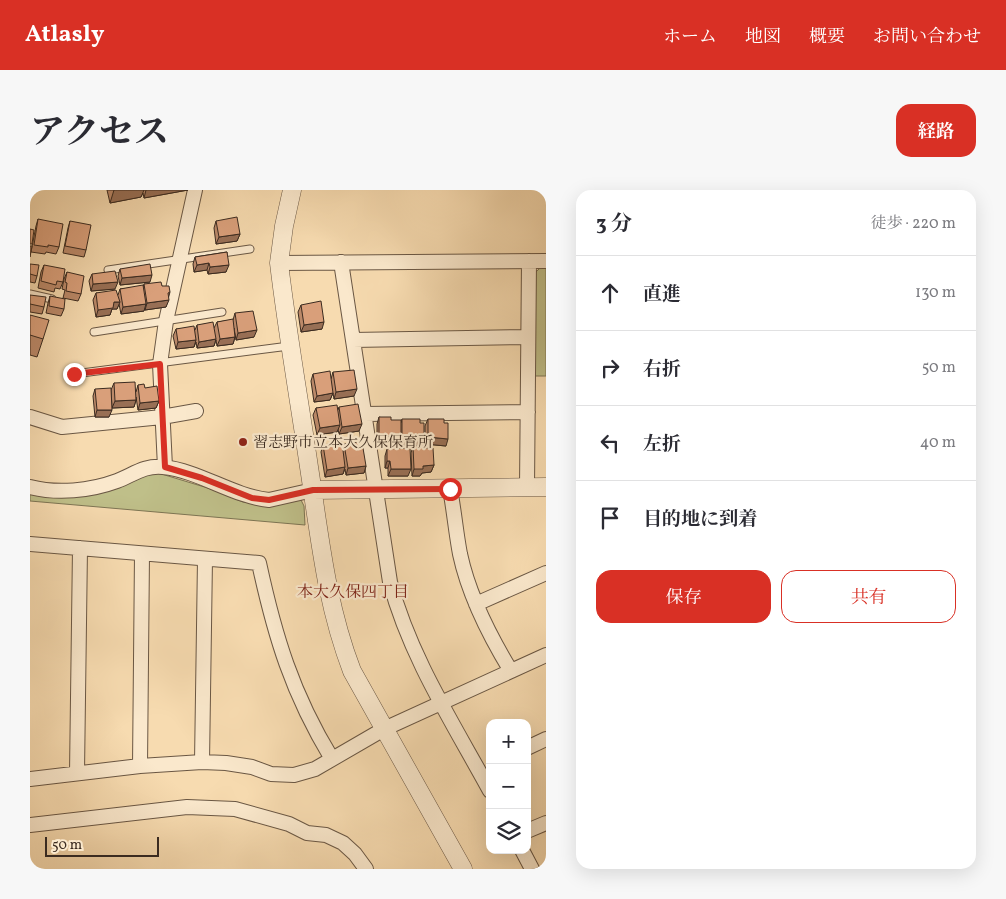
<!DOCTYPE html>
<html lang="ja">
<head>
<meta charset="utf-8">
<style>
	:root { --surface:#fff; --page:#f7f7f7; --text:#2b2b33; --muted:#7c7c81; --line:#e1e1e2; --accent:#d93025 }
	body { margin:0; font-family:Vollkorn,"Noto Serif JP",serif; background:var(--page); color:var(--text) }
	.controls { position:absolute; right:15px; bottom:15px; display:grid; overflow:hidden; border-radius:10px; box-shadow:0 5px 20px #0002 }
	.controls button { width:45px; height:45px; display:grid; place-items:center; padding:0; border:0; border-bottom:1px solid var(--line); background:var(--surface); color:var(--text); font:25px sans-serif }
	.scale { position:absolute; left:15px; bottom:12px; width:114px; box-sizing:border-box; padding-left:5px; border:2px solid #3b2b20; border-top:0; font-size:14px; line-height:18px; white-space:nowrap; color:#3b2b20; -webkit-text-stroke:4px #fae8cc; paint-order:stroke }
	.stop { position:absolute; width:15px; height:15px; margin:-11px; border:4px solid #d93025; border-radius:50%; background:#fff }
	.stop.end { background:#d93025; border-color:#fff; box-shadow:0 1px 5px #0008 }
	.list { margin:0; padding:0; list-style:none }
	h2 { display:flex; justify-content:space-between; align-items:center; height:65px; margin:0; padding:0 20px; font-size:21px }
	h2 small { font-size:16px; font-weight:400; color:var(--muted) }
	.list li { display:grid; grid-template-columns:32px 1fr auto; gap:15px; align-items:center; box-sizing:border-box; height:75px; padding:0 20px; border-top:1px solid var(--line) }
	.list b { display:block; font-size:19px; white-space:nowrap }
	.list em { font-size:16px; font-style:normal; color:var(--muted) }
	.actions { display:flex; gap:10px; padding:15px 20px }
	.actions a { flex:1; padding:11px 0; border:1px solid var(--accent); border-radius:15px; text-align:center; font-size:18px; color:var(--accent) }
	.actions .main { background:var(--accent); color:#fff }
	.icon { flex:none; width:28px; height:28px; fill:none; stroke:currentColor; stroke-width:2; stroke-linecap:round; stroke-linejoin:round }
	.map { position:relative; flex:none; width:516px; height:679px; overflow:hidden; border-radius:15px }
	header { display:flex; align-items:center; gap:30px; box-sizing:border-box; height:70px; padding:0 25px; background:var(--accent); color:#fff }
	header strong { font-size:24px }
	nav { display:flex; gap:28px; margin-inline-start:auto; font-size:18px }
	.intro { display:flex; align-items:center; justify-content:space-between; box-sizing:border-box; height:120px; padding:0 30px }
	h1 { margin:0; font-size:35px }
	.button { padding:12px 22px; border-radius:15px; background:var(--accent); color:#fff; font-size:18px; font-weight:700 }
	main { display:flex; gap:30px; padding:0 30px }
	aside { flex:1; background:var(--surface); border-radius:15px; box-shadow:0 5px 20px #0002 }
	.map>svg:first-child { display:block }
	.green { fill:#bfbf89; stroke:#7d7554 }
	.lines { fill:none; stroke-linecap:round; stroke-linejoin:round }
	.service-casing { stroke:#6a5744; stroke-width:9 }
	.minor-casing { stroke:#6a5744; stroke-width:16 }
	.tertiary-casing { stroke:#6a5744; stroke-width:19 }
	.service { stroke:#fae8cc; stroke-width:7 }
	.minor { stroke:#fae8cc; stroke-width:14 }
	.tertiary { stroke:#fae8cc; stroke-width:18 }
	.wall { fill:#bb8969; stroke:#3b2b20 }
	.shaded-wall { fill:#986f55; stroke:#3b2b20 }
	.building { fill:#d99f7a; stroke:#3b2b20 }
	.route { stroke:#d93025; stroke-width:6 }
	.poi-dot { fill:#8f2418; stroke:#fae8cc; stroke-width:2 }
	.labels { text-anchor:middle; stroke-width:4.5; stroke-linejoin:round; paint-order:stroke }
	.poi-label { font-size:15px; fill:#3b2b20; stroke:#fae8cc; text-anchor:start }
	.neighbourhood-label { font-size:16px; fill:#7a1f14; stroke:#fae8cc }
</style>
</head>
<body>
<header>
<strong>Atlasly</strong>
<nav><a>ホーム</a><a>地図</a><a>概要</a><a>お問い合わせ</a></nav>
</header>
<div class="intro"><h1>アクセス</h1><a class="button">経路</a></div>
<main>
<div class="map">
<svg width="516" height="679" viewBox="0 0 516 679">
	<rect width="100%" height="100%" fill="#f7dbb0"/>
	<filter id="stains"><feTurbulence type="fractalNoise" baseFrequency=".004" numOctaves="4"/><feColorMatrix values="0 0 0 0 .2 0 0 0 0 .09 0 0 0 0 .02 0 0 0 .5 -.17"/></filter>
	<radialGradient id="worn" r=".72"><stop offset=".6" stop-color="#630" stop-opacity="0"/><stop offset="1" stop-color="#630" stop-opacity=".3"/></radialGradient>
	<path class="green" d="M 511,77 L 516,77 L 516,186 L 504,186 L 505,83 Z
		M 125,282 L 181,299 L 213,312 L 239,315 L 271,310 L 274,316 L 275,335 L 0,311 L 0,301 Z"/>
	<g class="lines">
		<g class="service-casing">
			<path id="service" d="M 78,80 L 220,59
				M 0,104 L 22,109
				M 64,142 L 192,122
				M 44,184 L 259,156"/>
		</g>
		<g class="minor-casing">
			<path id="minor" d="M 311,72 L 360,392 C 380,467 423,533 460,601
				M 249,73 L 516,71
				M 323,150 L 498,147
				M 334,224 L 498,222
				M 0,227 L 32,237 L 132,227 L 166,221
				M 135,277 L 130,174 L 136,131 L 165,0
				M 0,297 C 27,304 60,301 87,291 C 103,285 114,275 133,277 C 170,281 202,306 239,310 L 283,300
				M 497,297 L 499,71
				M 420,299 C 424,320 426,343 430,364 C 439,406 459,445 481,481
				M 0,354 L 229,373 C 245,447 262,503 302,569
				M 446,414 L 516,383
				M 497,558 L 516,549
				M 172,572 L 175,369
				M 110,576 L 112,364
				M 47,583 L 50,358
				M 0,589 L 110,576 L 172,572 L 196,573 L 222,577 L 241,584 L 264,585 L 285,579 L 354,539 L 516,465
				M 0,635 L 157,617 L 205,619 L 259,634 L 277,643 L 296,645 L 313,653 L 325,664 L 336,679
				M 497,641 L 516,633
				M 492,660 L 502,679"/>
		</g>
		<g class="tertiary-casing">
			<path id="tertiary" d="M 262,0 L 254,36 L 249,73 C 257,141 269,209 279,277 C 290,348 296,413 322,481 L 433,679
				M 283,300 L 516,297"/>
		</g>
		<use href="#service" class="service"/>
		<use href="#minor" class="minor"/>
		<use href="#tertiary" class="tertiary"/>
	</g>
	<path class="wall" d="M 77,0 L 158,0 L 114,8 L 113,3 L 111,7 L 80,13 Z
		M 8,29 L 29,57 L 26,64 L 16,62 L 15,64 L 1,62 L 6,36 Z
		M 40,31 L 56,60 L 54,67 L 33,63 L 38,38 Z
		M 186,31 L 210,44 L 207,51 L 186,54 L 184,38 Z
		M 197,62 L 196,82 L 178,84 L 177,80 L 164,82 L 163,74 L 165,67 Z
		M 0,74 L 7,86 L 5,93 L 0,92 Z
		M 14,75 L 33,92 L 30,99 L 25,98 L 24,102 L 8,98 L 11,82 Z
		M 90,79 L 120,92 L 90,95 L 88,86 Z
		M 37,82 L 51,104 L 48,111 L 33,108 L 35,100 L 32,99 L 34,89 Z
		M 62,84 L 85,99 L 61,101 L 59,91 Z
		M 114,94 L 132,96 L 140,102 L 136,117 L 115,120 L 114,118 L 114,121 L 91,124 L 89,114 L 87,119 L 82,119 L 80,125 L 66,127 L 63,110 L 66,103 L 88,105 L 90,99 L 113,97 Z
		M 0,105 L 14,117 L 12,124 L 0,122 Z
		M 20,106 L 34,119 L 31,126 L 16,123 L 18,113 Z
		M 271,115 L 292,139 L 271,142 L 268,122 Z
		M 205,123 L 224,147 L 206,150 L 204,138 L 205,147 L 203,154 L 187,156 L 186,150 L 184,156 L 167,158 L 166,152 L 164,157 L 146,159 L 143,146 L 146,139 L 165,140 L 167,135 L 184,138 L 187,132 L 203,130 Z
		M 0,125 L 13,149 L 7,167 L 0,165 Z
		M 303,182 L 324,206 L 304,209 L 303,203 L 300,210 L 284,212 L 281,191 L 283,184 L 301,189 Z
		M 84,193 L 106,202 L 108,195 L 115,198 L 129,211 L 126,218 L 108,220 L 106,207 L 106,210 L 104,217 L 82,218 L 81,200 Z
		M 65,199 L 79,227 L 65,227 L 63,206 Z
		M 309,217 L 329,241 L 309,244 L 308,239 L 307,242 L 287,245 L 283,225 L 286,218 L 308,220 Z
		M 349,227 L 371,233 L 372,229 L 392,256 L 395,258 L 404,275 L 401,282 L 392,283 L 390,286 L 382,286 L 381,263 L 383,256 L 386,256 L 370,255 L 370,251 L 369,253 L 347,253 L 347,234 Z
		M 398,229 L 416,256 L 395,254 L 395,236 Z
		M 314,254 L 336,276 L 334,283 L 316,285 L 315,279 L 313,284 L 295,287 L 291,262 L 293,255 L 313,259 Z
		M 357,259 L 378,286 L 358,286 L 358,278 L 355,278 L 355,266 Z"/>
	<path class="shaded-wall" d="M 84,0 L 114,0 L 111,7 L 80,13 Z
		M 116,0 L 158,0 L 114,8 Z
		M 210,44 L 207,51 L 186,54 L 189,47 Z
		M 179,73 L 177,80 L 164,82 L 167,75 Z
		M 199,75 L 196,82 L 178,84 L 180,77 Z
		M 122,85 L 120,92 L 90,95 L 92,88 Z
		M 88,92 L 85,99 L 61,101 L 63,94 Z
		M 139,110 L 136,117 L 115,120 L 117,113 Z
		M 84,112 L 90,112 L 87,119 L 82,119 L 80,125 L 66,127 L 68,120 Z
		M 116,114 L 114,121 L 91,124 L 93,117 Z
		M 294,132 L 292,139 L 271,142 L 274,135 Z
		M 227,140 L 224,147 L 206,150 L 208,143 Z
		M 205,147 L 203,154 L 187,156 L 190,149 Z
		M 186,149 L 184,156 L 167,158 L 169,152 Z
		M 166,150 L 164,157 L 146,159 L 148,152 Z
		M 327,199 L 324,206 L 304,209 L 306,202 Z
		M 303,203 L 300,210 L 284,212 L 287,206 Z
		M 106,210 L 104,217 L 82,218 L 85,211 Z
		M 129,211 L 126,218 L 108,220 L 110,213 Z
		M 67,220 L 82,220 L 79,227 L 65,227 Z
		M 332,234 L 329,241 L 309,244 L 312,237 Z
		M 310,235 L 307,242 L 287,245 L 290,238 Z
		M 349,246 L 371,246 L 369,253 L 347,253 Z
		M 398,247 L 418,249 L 416,256 L 395,254 Z
		M 372,248 L 394,249 L 392,256 L 370,255 Z
		M 357,271 L 360,271 L 358,278 L 355,278 Z
		M 404,275 L 401,282 L 392,283 L 390,286 L 382,286 L 384,279 L 393,276 Z
		M 336,276 L 334,283 L 316,285 L 318,278 Z
		M 315,277 L 313,284 L 295,287 L 297,280 Z
		M 361,279 L 381,279 L 378,286 L 358,286 Z"/>
	<path class="building" d="M 207,27 L 210,44 L 189,47 L 186,31 Z
		M 8,29 L 33,34 L 29,57 L 18,55 L 18,57 L 4,55 Z
		M 40,31 L 61,35 L 56,60 L 35,56 Z
		M 0,39 L 4,40 L 2,54 L 0,54 Z
		M 0,56 L 2,56 L 0,67 Z
		M 197,62 L 199,75 L 180,77 L 179,73 L 167,75 L 165,67 Z
		M 0,74 L 9,75 L 7,86 L 0,84 Z
		M 120,74 L 122,85 L 92,88 L 90,79 Z
		M 14,75 L 35,79 L 33,92 L 27,91 L 26,95 L 11,91 Z
		M 85,81 L 88,92 L 63,94 L 62,84 Z
		M 37,82 L 54,86 L 51,104 L 36,101 L 37,93 L 35,92 Z
		M 131,92 L 132,96 L 139,96 L 140,102 L 138,103 L 139,110 L 117,113 L 114,94 Z
		M 113,95 L 116,114 L 93,117 L 90,99 Z
		M 86,100 L 90,112 L 84,112 L 83,118 L 68,120 L 66,103 Z
		M 0,105 L 16,107 L 14,117 L 0,114 Z
		M 20,106 L 35,109 L 34,119 L 19,116 Z
		M 291,111 L 294,132 L 274,135 L 271,115 Z
		M 223,121 L 227,140 L 208,143 L 205,123 Z
		M 0,125 L 19,130 L 13,149 L 0,145 Z
		M 203,129 L 205,147 L 190,149 L 187,132 Z
		M 183,132 L 186,149 L 169,152 L 167,135 Z
		M 164,136 L 166,150 L 148,152 L 146,139 Z
		M 324,180 L 327,199 L 306,202 L 303,182 Z
		M 300,181 L 303,203 L 287,206 L 283,184 Z
		M 105,192 L 106,210 L 85,211 L 84,193 Z
		M 114,194 L 115,198 L 127,196 L 129,211 L 110,213 L 108,195 Z
		M 81,198 L 82,220 L 67,220 L 65,199 Z
		M 328,214 L 332,234 L 312,237 L 309,217 Z
		M 307,215 L 310,235 L 290,238 L 286,218 Z
		M 349,227 L 361,227 L 361,230 L 371,230 L 371,246 L 349,246 Z
		M 372,229 L 390,229 L 390,233 L 394,233 L 394,249 L 372,248 Z
		M 398,229 L 414,229 L 414,233 L 418,233 L 418,249 L 398,247 Z
		M 312,252 L 315,277 L 297,280 L 293,255 Z
		M 332,252 L 336,276 L 318,278 L 314,254 Z
		M 383,256 L 395,256 L 395,258 L 403,258 L 404,275 L 393,276 L 393,279 L 384,279 Z
		M 380,258 L 381,279 L 361,279 L 360,271 L 357,271 L 357,259 Z"/>
	<g class="lines">
		<path class="route" d="M 44,184 L 130,174 L 135,277 L 172,288 L 222,308 L 239,310 L 283,300 L 420,299"/>
	</g>
	<circle class="poi-dot" cx="213" cy="252" r="5"/>
	<g class="labels">
		<g class="poi-label">
			<text x="223" y="257">習志野市立本大久保保育所</text>
		</g>
		<g class="neighbourhood-label">
			<text x="323" y="407">本大久保四丁目</text>
		</g>
	</g>
	<rect width="100%" height="100%" filter="url(#stains)"/>
	<rect width="100%" height="100%" fill="url(#worn)"/>
</svg>
<div class="controls">
<button>+</button>
<button>−</button>
<button><svg class="icon" aria-label="layers" viewBox="0 0 24 24"><path d="M12 4l9 5-9 5-9-5zM3 14l9 5 9-5"/></svg></button>
</div>
<div class="scale">50 m</div>
<div class="stop" style="left:420px;top:299px"></div>
<div class="stop end" style="left:44px;top:184px"></div>
</div>
<aside>
<h2>3 分<small>徒歩 · 220 m</small></h2>
<ul class="list">
<li><svg class="icon" aria-label="ahead" viewBox="0 0 24 24"><path d="M12 20V5M6 11l6-6 6 6"/></svg><div><b>直進</b></div><em>130 m</em></li>
<li><svg class="icon" aria-label="right" viewBox="0 0 24 24"><path d="M7 20v-9h11M14 6l5 5-5 5"/></svg><div><b>右折</b></div><em>50 m</em></li>
<li><svg class="icon" aria-label="left" viewBox="0 0 24 24"><path d="M17 20v-9H6M10 6l-5 5 5 5"/></svg><div><b>左折</b></div><em>40 m</em></li>
<li><svg class="icon" aria-label="arrive" viewBox="0 0 24 24"><path d="M6 21V4h12l-3 4 3 4H6"/></svg><div><b>目的地に到着</b></div></li>
</ul>
<div class="actions"><a class="main">保存</a><a>共有</a></div>
</aside>
</main>
</body>
</html>
